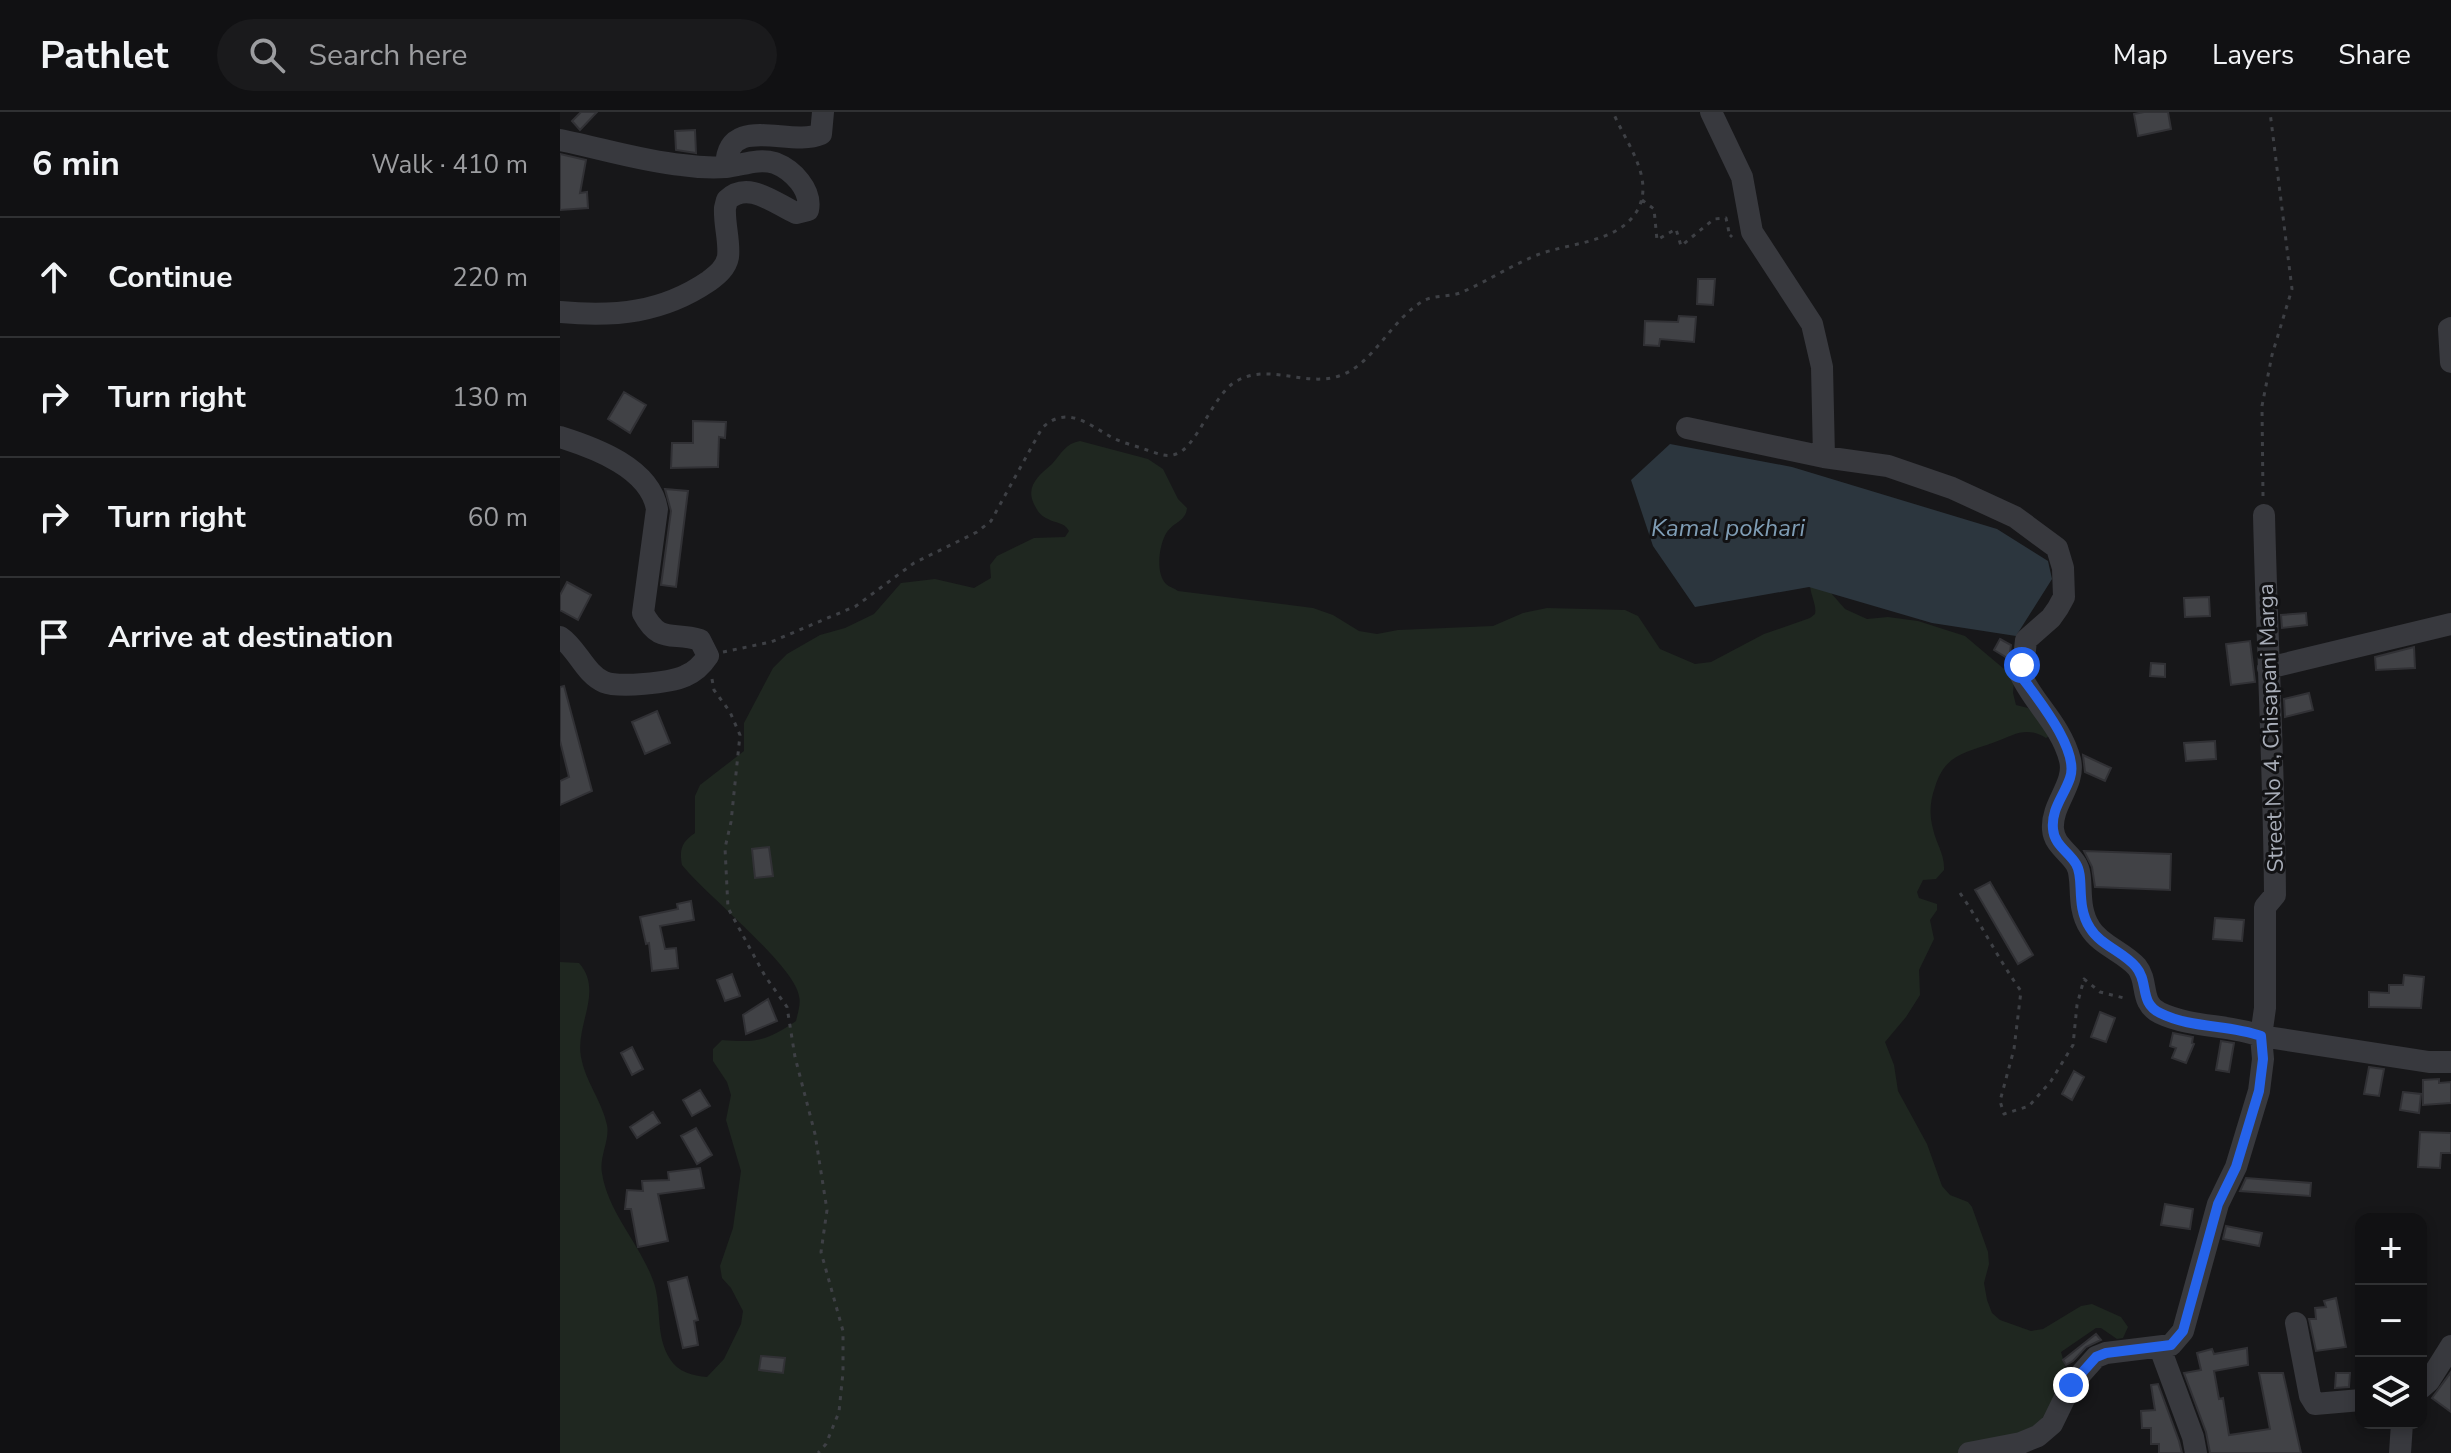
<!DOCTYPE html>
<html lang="en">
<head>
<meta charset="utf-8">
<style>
	:root { --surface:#111113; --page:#1a1a1c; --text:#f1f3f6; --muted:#9c9da0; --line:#303133 }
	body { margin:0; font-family:"Nunito Sans",sans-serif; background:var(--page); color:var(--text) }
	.controls { position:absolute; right:24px; bottom:24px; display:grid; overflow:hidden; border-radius:16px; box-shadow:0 4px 12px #0003 }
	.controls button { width:72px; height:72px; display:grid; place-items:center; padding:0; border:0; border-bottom:2px solid var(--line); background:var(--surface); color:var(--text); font:40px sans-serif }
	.stop { position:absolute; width:24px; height:24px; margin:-18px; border:6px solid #2563eb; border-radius:50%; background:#fff }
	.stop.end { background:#2563eb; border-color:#fff; box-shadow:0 2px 8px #0008 }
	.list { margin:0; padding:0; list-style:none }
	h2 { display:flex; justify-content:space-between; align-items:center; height:104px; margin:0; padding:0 32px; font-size:34px }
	h2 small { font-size:26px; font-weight:400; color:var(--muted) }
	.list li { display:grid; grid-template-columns:52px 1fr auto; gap:24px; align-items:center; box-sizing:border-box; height:120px; padding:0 32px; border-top:2px solid var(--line) }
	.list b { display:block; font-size:30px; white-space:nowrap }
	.list em { font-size:26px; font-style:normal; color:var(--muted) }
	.icon { flex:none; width:44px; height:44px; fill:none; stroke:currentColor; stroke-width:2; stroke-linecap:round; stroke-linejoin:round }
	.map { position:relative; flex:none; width:1891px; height:1341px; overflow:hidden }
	header { display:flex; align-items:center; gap:48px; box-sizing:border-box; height:112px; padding:0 40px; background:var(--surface); border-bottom:2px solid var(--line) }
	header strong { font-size:38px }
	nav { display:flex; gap:44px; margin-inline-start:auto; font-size:28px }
	.search { width:560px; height:72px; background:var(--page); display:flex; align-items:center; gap:20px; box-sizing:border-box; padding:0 28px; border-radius:44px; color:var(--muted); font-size:30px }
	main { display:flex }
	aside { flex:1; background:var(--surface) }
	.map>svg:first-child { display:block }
	.green { fill:#1f2720 }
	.water { fill:#2c363e }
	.building { fill:#414246; stroke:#313135; stroke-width:2 }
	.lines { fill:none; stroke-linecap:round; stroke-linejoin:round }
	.path { stroke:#3e4045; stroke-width:3; stroke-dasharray:4 6; stroke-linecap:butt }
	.minor { stroke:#38393e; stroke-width:22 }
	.route { stroke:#2563eb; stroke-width:10 }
	.labels { text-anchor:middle; stroke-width:6; stroke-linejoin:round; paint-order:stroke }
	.street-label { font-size:22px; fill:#a9aeb9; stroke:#121214 }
	.water-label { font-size:24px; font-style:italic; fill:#7f9db5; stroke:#121214 }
</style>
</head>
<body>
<header>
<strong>Pathlet</strong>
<div class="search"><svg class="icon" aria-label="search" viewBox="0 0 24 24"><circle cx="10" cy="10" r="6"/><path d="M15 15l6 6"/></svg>Search here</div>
<nav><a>Map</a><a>Layers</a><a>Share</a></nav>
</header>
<main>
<aside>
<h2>6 min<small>Walk · 410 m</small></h2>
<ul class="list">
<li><svg class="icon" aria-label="ahead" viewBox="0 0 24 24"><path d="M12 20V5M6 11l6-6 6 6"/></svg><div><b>Continue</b></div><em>220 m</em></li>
<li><svg class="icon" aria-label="right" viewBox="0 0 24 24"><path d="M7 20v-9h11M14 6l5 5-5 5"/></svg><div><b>Turn right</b></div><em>130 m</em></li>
<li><svg class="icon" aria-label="right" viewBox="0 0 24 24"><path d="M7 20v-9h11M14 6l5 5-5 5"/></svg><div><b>Turn right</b></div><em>60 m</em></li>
<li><svg class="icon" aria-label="arrive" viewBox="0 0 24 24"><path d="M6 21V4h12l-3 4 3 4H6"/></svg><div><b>Arrive at destination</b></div></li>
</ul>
</aside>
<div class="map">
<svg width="1891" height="1341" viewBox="0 0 1891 1341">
	<rect width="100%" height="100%" fill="#171719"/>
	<path class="green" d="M 520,329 L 588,347 L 603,357 L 618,387 L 627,396 C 626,409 614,410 607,420 C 599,432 595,461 606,472 C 609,475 614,476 618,479 L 753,496 L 773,503 L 799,519 L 817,522 L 838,518 L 933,514 L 963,501 L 987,496 L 1065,498 L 1078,504 L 1100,537 L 1135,552 L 1151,550 L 1204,522 L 1250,506 L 1255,502 C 1257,492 1250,483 1250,472 L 1264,473 L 1285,497 L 1307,507 L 1328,505 L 1358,509 L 1405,524 L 1450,562 L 1454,568 L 1453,581 L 1456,593 L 1468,596 L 1492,623 L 1486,626 C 1467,614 1455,622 1435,630 C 1405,641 1385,642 1375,675 C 1370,689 1369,702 1373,717 C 1376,731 1385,743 1384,758 L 1376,767 L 1363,768 L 1357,780 L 1359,786 L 1377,792 L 1377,798 L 1370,808 L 1374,827 L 1359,858 L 1360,883 L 1346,905 L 1325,930 L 1334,953 L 1338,979 L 1367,1032 L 1382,1074 L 1390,1083 L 1408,1090 L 1412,1095 L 1428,1140 L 1429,1152 L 1424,1171 L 1427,1188 L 1432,1201 L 1440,1208 L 1471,1219 L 1483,1217 L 1521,1194 L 1532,1192 L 1561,1205 L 1568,1215 L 1563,1226 L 1557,1227 L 1541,1216 L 1536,1216 L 1501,1240 L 1507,1261 L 1490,1309 L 1462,1327 L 1398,1341 L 0,1341 L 0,850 L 19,851 C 44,879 15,913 21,945 C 25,969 42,989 47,1013 C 50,1028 39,1045 42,1061 C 48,1101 81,1133 94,1171 C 102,1197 95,1223 110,1247 C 118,1260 133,1264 147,1265 L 164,1247 L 181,1212 L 183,1199 L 171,1176 L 162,1166 L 160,1154 L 173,1116 L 181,1059 L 166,1008 L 171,983 L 167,970 L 153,949 L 153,937 L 162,928 C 197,931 206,929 236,909 C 238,900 241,892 239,884 C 234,853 146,783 122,753 C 119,737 122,730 135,721 L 135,684 L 140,673 L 184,639 L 184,611 L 213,556 L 227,542 L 260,523 L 285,516 L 314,502 L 341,471 L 375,467 L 414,476 L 431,466 L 430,453 L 437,444 L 474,426 L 505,425 L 509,419 C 503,409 496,412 488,407 C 481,404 478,400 475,394 C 464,375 479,363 492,352 C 501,342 506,331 520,329 Z"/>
	<path class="water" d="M 1110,332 L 1232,355 L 1437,417 L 1488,449 L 1492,467 L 1456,524 L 1372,511 L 1249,475 L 1135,495 L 1093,434 L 1071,368 Z"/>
	<path class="building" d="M 21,0 L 37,0 L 20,18 L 12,9 Z
		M 1584,0 L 1608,0 L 1611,17 L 1578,24 L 1574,2 Z
		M 135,18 L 136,41 L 116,38 L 115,19 Z
		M 0,42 L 26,48 L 20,81 L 27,80 L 28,96 L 0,98 Z
		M 1138,167 L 1155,167 L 1153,193 L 1137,192 Z
		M 1119,204 L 1136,205 L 1134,230 L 1100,227 L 1099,234 L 1084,233 L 1085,209 L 1118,210 Z
		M 64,280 L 86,293 L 70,321 L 48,307 Z
		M 133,309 L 166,310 L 165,326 L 159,325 L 158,355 L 111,356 L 112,331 L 133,331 Z
		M 105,377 L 128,379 L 116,475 L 101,473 L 111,399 Z
		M 7,470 L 31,483 L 18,508 L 0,498 L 0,483 Z
		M 1649,485 L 1650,504 L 1625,505 L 1624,486 Z
		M 1746,501 L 1747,513 L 1722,516 L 1721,503 Z
		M 1440,527 L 1451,533 L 1449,547 L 1434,538 Z
		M 1690,529 L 1695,570 L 1671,573 L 1666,532 Z
		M 1854,535 L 1855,556 L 1816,558 L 1815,545 Z
		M 1591,551 L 1605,552 L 1605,565 L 1590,564 Z
		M 4,574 L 32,679 L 0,693 L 0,669 L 9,665 L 0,629 L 0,575 Z
		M 1749,581 L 1753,598 L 1725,605 L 1724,587 Z
		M 97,599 L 110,631 L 85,642 L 72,610 Z
		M 1655,629 L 1656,647 L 1626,649 L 1624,631 Z
		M 1523,643 L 1551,656 L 1545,669 L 1525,660 Z
		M 209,735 L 213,764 L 195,766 L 192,737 Z
		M 1524,739 L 1611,742 L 1610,778 L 1535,775 L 1532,755 Z
		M 1430,770 L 1473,843 L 1458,852 L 1415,778 Z
		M 131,789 L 134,808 L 100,814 L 105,837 L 116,836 L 118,856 L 92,859 L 89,831 L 86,832 L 80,805 L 118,797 L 117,792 Z
		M 1655,806 L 1684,808 L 1682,829 L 1653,827 Z
		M 172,862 L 180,884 L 165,889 L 157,868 Z
		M 1844,863 L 1864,865 L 1861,896 L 1809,895 L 1809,880 L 1829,881 L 1829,873 L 1843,873 Z
		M 208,887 L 217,909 L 186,922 L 183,903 Z
		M 1540,900 L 1555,906 L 1546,930 L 1531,925 Z
		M 1613,921 L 1633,925 L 1632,931 L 1634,932 L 1626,951 L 1612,946 L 1616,936 L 1610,934 Z
		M 1661,929 L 1674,931 L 1669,960 L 1656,958 Z
		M 72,935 L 83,957 L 72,963 L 61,941 Z
		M 1809,955 L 1824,957 L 1819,984 L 1804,982 Z
		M 1514,959 L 1524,965 L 1512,988 L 1502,982 Z
		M 1879,967 L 1879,971 L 1891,970 L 1891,991 L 1863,993 L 1863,968 Z
		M 140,978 L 150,994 L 132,1004 L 123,988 Z
		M 1843,980 L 1861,982 L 1859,1001 L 1840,998 Z
		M 93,1000 L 100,1011 L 77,1026 L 70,1015 Z
		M 136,1016 L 152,1043 L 137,1052 L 121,1024 Z
		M 1860,1020 L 1891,1021 L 1891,1041 L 1881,1041 L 1880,1056 L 1858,1055 Z
		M 140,1056 L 144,1076 L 98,1082 L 108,1129 L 78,1135 L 71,1097 L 65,1097 L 67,1078 L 83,1079 L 82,1069 L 109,1068 L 108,1060 Z
		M 1686,1066 L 1751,1071 L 1750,1084 L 1680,1079 Z
		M 1605,1092 L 1633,1097 L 1630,1117 L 1601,1113 Z
		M 1666,1114 L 1702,1121 L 1699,1134 L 1663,1127 Z
		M 127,1165 L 138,1208 L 134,1209 L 138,1233 L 123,1236 L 108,1170 Z
		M 1776,1186 L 1786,1235 L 1756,1239 L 1749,1207 L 1756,1207 L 1755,1196 L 1766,1195 L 1764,1189 Z
		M 1536,1222 L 1541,1228 L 1526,1235 L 1513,1249 L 1506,1253 L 1503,1248 Z
		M 1687,1236 L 1688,1253 L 1654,1259 L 1659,1287 L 1663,1286 L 1669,1323 L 1710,1317 L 1699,1261 L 1723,1261 L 1741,1341 L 1650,1341 L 1646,1320 L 1624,1261 L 1641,1258 L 1637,1241 L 1652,1237 L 1654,1242 Z
		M 201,1244 L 225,1246 L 223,1261 L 199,1258 Z
		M 1891,1260 L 1891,1300 L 1872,1286 Z
		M 1776,1261 L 1790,1261 L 1789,1275 L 1775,1276 Z
		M 1598,1272 L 1619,1329 L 1622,1341 L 1599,1341 L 1599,1332 L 1591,1332 L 1591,1316 L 1582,1316 L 1581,1299 L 1595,1298 L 1591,1273 Z"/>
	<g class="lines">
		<path class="path" d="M 1082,88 L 1094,97 L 1097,128 L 1116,117 L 1121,134 L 1154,107 L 1166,106 L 1170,125 L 1172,123
			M 1703,384 L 1702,294 L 1712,243 L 1732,177 L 1710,0
			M 163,540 L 211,530 L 296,494 L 354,451 L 417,420 L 431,409 L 482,316 C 507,292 529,313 553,326 C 563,331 576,334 587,338 C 597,341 606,346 616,342 C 635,337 652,287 672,272 C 706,248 743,276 779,264 C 815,252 831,206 865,188 C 876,183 889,185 900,181 C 926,170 950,154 977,143 C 1008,131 1055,131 1075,102 C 1098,69 1065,30 1053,0
			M 152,567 L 154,578 L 170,600 L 180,623 L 171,710 L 165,736 L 168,796 L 205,864 L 227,895 L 235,945 L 255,1022 L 267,1098 L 261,1140 L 283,1219 L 283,1260 L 279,1300 L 266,1332 L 258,1341
			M 1400,781 C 1422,813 1438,847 1461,879 L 1454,937 L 1440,989 L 1444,1002 L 1469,994 L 1491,969 L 1513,933 L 1517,893 L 1524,867 L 1540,880 L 1568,887"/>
		<path class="minor" d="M 1151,0 L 1182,65 L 1192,120 L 1252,212 L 1262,255 L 1264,345
			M 0,28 C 40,36 81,49 122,53 C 136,55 152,56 166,55 C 183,53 198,46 215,51 C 233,58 252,78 248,98 L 236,101 C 214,91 188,68 167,88 L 165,96 C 164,112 170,130 168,145 C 166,156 157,163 149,169 C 102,201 55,205 0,200
			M 166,55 C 167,0 230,36 261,22 L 263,0
			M 1891,216 L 1889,217 L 1891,250
			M 1127,316 L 1264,345 L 1328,354 L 1392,376 L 1455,405 L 1497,436 L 1503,456 L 1504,485 L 1498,496 L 1491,506 L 1466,528 L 1464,547 L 1459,559 C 1471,589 1501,612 1510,648 C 1516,672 1491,692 1493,717 C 1494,733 1509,740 1516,752 C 1525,766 1515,793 1530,816 C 1540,833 1564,840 1577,855 C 1589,870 1579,891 1600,901 C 1632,916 1668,912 1701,924 L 1869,950 L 1891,950
			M 0,325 C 35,336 90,356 97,397 L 83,501 C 100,533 112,519 140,528 L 148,544 C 142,553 135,560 125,564 C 109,571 59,576 44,570 C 25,562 17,536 0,525
			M 1708,556 L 1891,512
			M 1736,1211 L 1750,1284 L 1755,1292 L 1801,1288
			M 1600,1236 L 1633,1325 L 1636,1341
			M 1861,1276 L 1869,1269 L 1891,1234
			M 1409,1341 L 1461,1331 L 1478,1324 L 1492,1312 L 1511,1273 L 1536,1245 L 1546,1241 L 1611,1233 L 1623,1219 L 1658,1092 L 1676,1055 L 1699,979 L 1703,947 L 1701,924 L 1705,896 L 1705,795 L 1715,783 C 1714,656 1707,530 1704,403
			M 1840,1341 L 1842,1311"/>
	</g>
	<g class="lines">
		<path class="route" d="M 1462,553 L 1459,559 L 1461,564 C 1477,586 1520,638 1510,666 C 1504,684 1491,697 1493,717 C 1494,733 1509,740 1516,752 C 1525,766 1515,793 1530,816 C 1540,833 1564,840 1576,855 C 1589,870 1579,891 1600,901 C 1632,917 1668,912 1701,924 L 1703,947 L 1699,979 L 1676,1055 L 1658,1092 L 1623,1219 L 1611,1233 L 1546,1241 L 1536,1245 L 1511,1273"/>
	</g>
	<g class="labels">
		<g class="street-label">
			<text transform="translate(1710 616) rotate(-92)" y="8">Street No 4, Chisapani Marga</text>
		</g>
		<g class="water-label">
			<text x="1168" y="424">Kamal pokhari</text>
		</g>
	</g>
</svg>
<div class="controls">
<button>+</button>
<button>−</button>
<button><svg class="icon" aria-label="layers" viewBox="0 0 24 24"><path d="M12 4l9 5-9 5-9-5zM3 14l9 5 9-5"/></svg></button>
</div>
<div class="stop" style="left:1462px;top:553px"></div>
<div class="stop end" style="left:1511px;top:1273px"></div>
</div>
</main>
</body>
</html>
